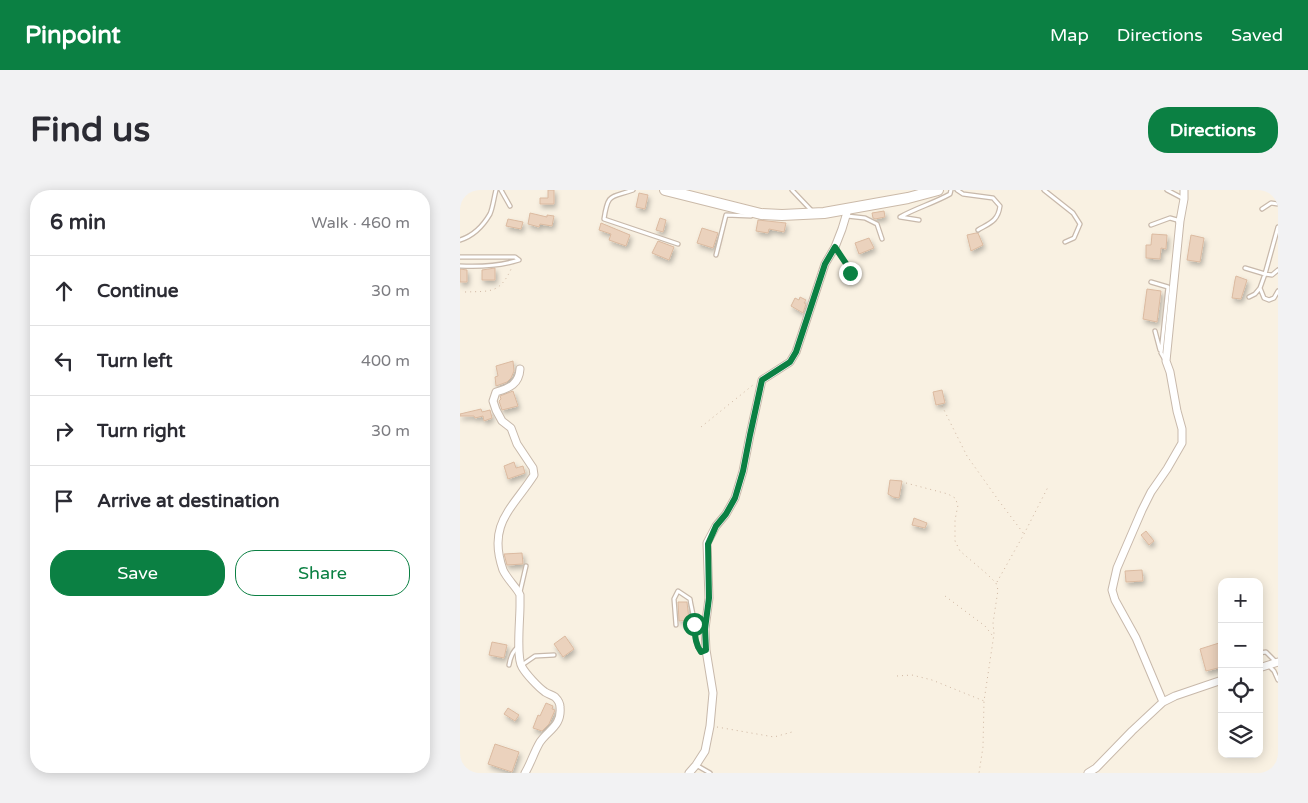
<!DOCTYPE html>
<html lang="en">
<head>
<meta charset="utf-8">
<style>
	:root { --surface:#fff; --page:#f2f2f3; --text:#2b2b33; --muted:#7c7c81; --line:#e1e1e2; --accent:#0b8043 }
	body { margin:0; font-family:"Varela Round",sans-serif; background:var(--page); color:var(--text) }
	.controls { position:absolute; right:15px; bottom:15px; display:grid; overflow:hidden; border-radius:10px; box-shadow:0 2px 12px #0003 }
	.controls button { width:45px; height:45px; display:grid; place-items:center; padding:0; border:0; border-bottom:1px solid var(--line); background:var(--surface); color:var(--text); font:25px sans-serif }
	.stop { position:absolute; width:15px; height:15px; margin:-11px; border:4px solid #0b8043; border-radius:50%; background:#fff }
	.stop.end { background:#0b8043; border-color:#fff; box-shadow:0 1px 5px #0008 }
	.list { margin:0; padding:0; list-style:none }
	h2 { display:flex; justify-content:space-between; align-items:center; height:65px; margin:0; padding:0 20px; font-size:21px }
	h2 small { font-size:16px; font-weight:400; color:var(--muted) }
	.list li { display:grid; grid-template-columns:32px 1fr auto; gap:15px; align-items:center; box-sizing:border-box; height:70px; padding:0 20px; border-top:1px solid var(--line) }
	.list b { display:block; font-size:19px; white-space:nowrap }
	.list em { font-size:16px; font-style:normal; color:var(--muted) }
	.actions { display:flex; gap:10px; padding:15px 20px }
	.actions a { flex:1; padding:11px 0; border:1px solid var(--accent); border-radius:20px; text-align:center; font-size:18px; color:var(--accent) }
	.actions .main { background:var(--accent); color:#fff }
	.icon { flex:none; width:28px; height:28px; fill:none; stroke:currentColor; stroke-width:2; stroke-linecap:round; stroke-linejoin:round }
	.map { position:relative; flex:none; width:818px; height:583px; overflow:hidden; border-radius:20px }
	header { display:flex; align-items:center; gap:30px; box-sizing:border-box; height:70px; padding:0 25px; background:var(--accent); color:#fff }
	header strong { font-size:24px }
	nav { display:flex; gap:28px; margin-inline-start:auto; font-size:18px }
	.intro { display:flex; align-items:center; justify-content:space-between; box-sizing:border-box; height:120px; padding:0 30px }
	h1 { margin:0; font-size:35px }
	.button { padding:12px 22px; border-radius:20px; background:var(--accent); color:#fff; font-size:18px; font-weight:700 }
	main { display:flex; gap:30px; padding:0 30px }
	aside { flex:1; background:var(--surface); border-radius:20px; box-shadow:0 2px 12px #0003 }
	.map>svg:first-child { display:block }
	.building { fill:#ebd2bd; stroke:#dbbaa0; filter:url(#shadow) }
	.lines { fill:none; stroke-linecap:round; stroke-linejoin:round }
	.service-casing { stroke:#c8b9ab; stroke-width:5.5 }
	.minor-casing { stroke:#c8b9ab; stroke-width:9 }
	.secondary-casing { stroke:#cbbaa9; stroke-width:12 }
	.path { stroke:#cfb6a1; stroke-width:1; stroke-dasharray:1 4; stroke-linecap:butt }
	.service { stroke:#fff; stroke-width:3 }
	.minor { stroke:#fff; stroke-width:7 }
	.secondary { stroke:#fff; stroke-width:10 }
	.route { stroke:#0b8043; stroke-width:6 }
</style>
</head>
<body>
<header>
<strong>Pinpoint</strong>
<nav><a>Map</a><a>Directions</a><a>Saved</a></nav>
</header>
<div class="intro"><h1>Find us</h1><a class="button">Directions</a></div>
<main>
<aside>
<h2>6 min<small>Walk · 460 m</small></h2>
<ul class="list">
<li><svg class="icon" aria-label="ahead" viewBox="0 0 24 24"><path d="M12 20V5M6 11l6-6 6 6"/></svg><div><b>Continue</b></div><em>30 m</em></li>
<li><svg class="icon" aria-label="left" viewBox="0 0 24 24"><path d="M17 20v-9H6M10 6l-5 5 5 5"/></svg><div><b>Turn left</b></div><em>400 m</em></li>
<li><svg class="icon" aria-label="right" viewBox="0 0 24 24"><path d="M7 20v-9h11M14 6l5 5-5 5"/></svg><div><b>Turn right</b></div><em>30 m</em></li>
<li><svg class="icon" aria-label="arrive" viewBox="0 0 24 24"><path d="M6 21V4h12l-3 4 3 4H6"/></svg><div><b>Arrive at destination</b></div></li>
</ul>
<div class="actions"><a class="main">Save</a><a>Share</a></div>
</aside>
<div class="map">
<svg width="818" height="583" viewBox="0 0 818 583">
	<defs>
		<filter id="shadow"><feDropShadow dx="2" dy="3.5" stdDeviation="2.5" flood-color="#0004"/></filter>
	</defs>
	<rect width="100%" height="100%" fill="#f9f1e2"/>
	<path class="building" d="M 88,0 L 94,0 L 94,14 L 80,14 L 80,8 L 88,8 Z
		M 179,3 L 188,5 L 185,19 L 176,17 Z
		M 424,21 L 425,27 L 415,29 L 413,28 L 412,23 Z
		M 70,23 L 87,27 L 87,25 L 94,26 L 92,36 L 80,34 L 79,37 L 68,34 Z
		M 200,28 L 206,30 L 203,42 L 196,40 Z
		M 48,29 L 63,32 L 61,39 L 46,36 Z
		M 298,30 L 326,33 L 324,42 L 309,39 L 308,43 L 296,41 Z
		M 141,33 L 170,45 L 166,56 L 149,50 L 151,44 L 139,40 Z
		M 242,38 L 258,43 L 253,58 L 237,53 Z
		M 516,43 L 518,43 L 523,55 L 511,61 L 507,45 Z
		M 692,44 L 707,45 L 706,59 L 701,58 L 700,69 L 686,68 L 686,55 L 691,55 Z
		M 731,45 L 744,48 L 740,72 L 727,70 Z
		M 409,48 L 414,58 L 399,64 L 395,53 Z
		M 198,51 L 214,57 L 209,70 L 192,63 Z
		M 35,78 L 35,90 L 22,90 L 22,80 Z
		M 0,79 L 7,80 L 7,92 L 0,92 Z
		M 776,86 L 787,90 L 781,109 L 772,108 L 775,90 Z
		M 687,99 L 701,101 L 697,132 L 683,129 Z
		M 340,107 L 346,110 L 344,113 L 346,114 L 343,123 L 331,116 L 335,108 L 339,110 Z
		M 53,171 L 54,181 L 51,188 L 47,192 L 36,196 L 35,187 L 38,186 L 36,176 Z
		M 482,200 L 485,213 L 476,215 L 473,202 Z
		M 53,201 L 58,216 L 42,220 L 39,211 L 41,209 L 40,206 Z
		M 21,219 L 22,222 L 30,220 L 32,228 L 24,231 L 23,226 L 15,228 L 14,226 L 0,226 L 0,224 Z
		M 54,272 L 56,278 L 63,276 L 65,283 L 48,289 L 44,276 Z
		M 430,290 L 442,291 L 439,308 L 433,307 L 428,304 Z
		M 454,328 L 467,333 L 465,338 L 452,335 Z
		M 686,341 L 694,351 L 689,355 L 681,345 Z
		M 62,363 L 63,374 L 47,375 L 44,364 Z
		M 682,380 L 683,391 L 666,392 L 665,381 Z
		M 218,412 L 227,412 L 229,430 L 219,431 Z
		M 105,446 L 114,459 L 103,467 L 94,454 Z
		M 32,452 L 47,455 L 44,468 L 29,465 Z
		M 759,453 L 762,463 L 762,477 L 746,481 L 740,459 Z
		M 86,513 L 93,516 L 92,519 L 95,520 L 89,534 L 82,541 L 73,538 L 78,525 L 80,526 Z
		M 48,518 L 59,525 L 55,531 L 44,524 Z
		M 35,554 L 59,562 L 52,582 L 28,574 Z"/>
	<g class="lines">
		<g class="service-casing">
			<path id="service" d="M 41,0 L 50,16
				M 173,0 C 151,8 148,2 144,29 L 218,54
				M 332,0 L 352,21
				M 497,0 L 503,4 L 533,8 L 540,16 C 538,31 530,33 518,40
				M 584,0 L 613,23 L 620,34 L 614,48 L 605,52
				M 707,0 L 724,9
				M 802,19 L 811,13 L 818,14
				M 387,26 L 405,28 L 417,34 L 422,49
				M 459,30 L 440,27 C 456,18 474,13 490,4 L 491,0
				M 691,35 L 710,28 L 717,30 L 718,32
				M 818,37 L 805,84 L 812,85 L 818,80
				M 0,50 C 13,46 23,36 30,24 C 33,17 34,7 36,0
				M 375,58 L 387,75 L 390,83 L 387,90
				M 256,65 L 266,25 L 291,26
				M 0,67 L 55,67 L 59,70 C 40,76 20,77 0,76
				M 785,78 L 805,84 L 800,98 L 804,108 L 809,110 L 814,108 L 818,101
				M 691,92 L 708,97 L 701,163 L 705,170
				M 789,107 L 795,104 L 800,98
				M 695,141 L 700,160
				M 60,402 L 66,376
				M 216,435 L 214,409 L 218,401 L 230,409 C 231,417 234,425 234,434 C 236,444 234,454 241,462 L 245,461
				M 799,463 L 806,462 L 815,471
				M 49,475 C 50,469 52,462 57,458
				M 62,475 L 75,466 L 94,465
				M 809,476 L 814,481 L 818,490
				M 236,575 L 250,583"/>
		</g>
		<g class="minor-casing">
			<path id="minor" d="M 60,179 C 59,194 50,198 36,202 L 33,211 L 36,220 L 42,231 L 51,238 L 57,254 L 73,278 L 74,285 C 52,319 27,334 43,380 C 47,389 58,399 60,405 C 60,408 60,413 60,416 C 60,430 56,467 62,477 C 66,484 78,497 85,502 C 88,504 92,505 95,507 C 98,510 100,514 100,517 C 102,536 88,540 80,552 C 74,562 71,573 65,583
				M 799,478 L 818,472
				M 703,512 L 676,448 L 655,410 L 652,400 L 657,378 L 682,320 L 691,302 L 707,279 L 722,253 L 722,239 L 717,221 L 710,182 L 706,171 L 720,31 L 724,9 L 724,0
				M 229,583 L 236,575 L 245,561 L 250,536 L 253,503 L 246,460 L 245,439 L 249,408 L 247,353 L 256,336 L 266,324 L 275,308 L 283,281 L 290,245 L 302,190 L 330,172 L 336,162 L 365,74 L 375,57 L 382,39 L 388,19
				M 628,583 L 636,578 L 672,541 L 703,512 L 715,506 L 762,490"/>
		</g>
		<g class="secondary-casing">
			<path id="secondary" d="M 205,0 L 301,24 L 322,25 L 364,23 L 448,8 L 478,0"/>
		</g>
		<path class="path" d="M 5,102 C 31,101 40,104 52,77
			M 482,216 L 507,266 L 539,311 L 564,344
			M 241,237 L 293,195
			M 446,293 L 488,304 L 495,308 L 498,315 L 495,330 L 495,351 L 500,361 L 527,384 L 536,393 L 538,400 L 533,433 L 534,444 L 524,511 L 523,557 L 519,583
			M 537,392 L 564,344 L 588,297
			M 485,406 L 525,436 L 532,445
			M 437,486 L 452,485 L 472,490 L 524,511
			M 257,537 L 314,547 L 332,542"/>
		<use href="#service" class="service"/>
		<use href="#minor" class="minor"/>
		<use href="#secondary" class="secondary"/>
	</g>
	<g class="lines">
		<path class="route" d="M 234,434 C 235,444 235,454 241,462 L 246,460 L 245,439 L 249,408 L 248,354 L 256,336 L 266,324 L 275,308 L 283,281 L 290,245 L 302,190 L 330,172 L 336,162 L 365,74 L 375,57 L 387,75 L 390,83"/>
	</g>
</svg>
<div class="controls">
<button>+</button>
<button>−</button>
<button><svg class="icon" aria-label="locate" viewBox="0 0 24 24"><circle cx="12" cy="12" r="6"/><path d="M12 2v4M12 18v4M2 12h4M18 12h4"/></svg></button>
<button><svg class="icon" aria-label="layers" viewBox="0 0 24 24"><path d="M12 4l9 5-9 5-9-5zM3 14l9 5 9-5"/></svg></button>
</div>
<div class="stop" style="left:234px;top:434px"></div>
<div class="stop end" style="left:390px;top:83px"></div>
</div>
</main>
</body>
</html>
